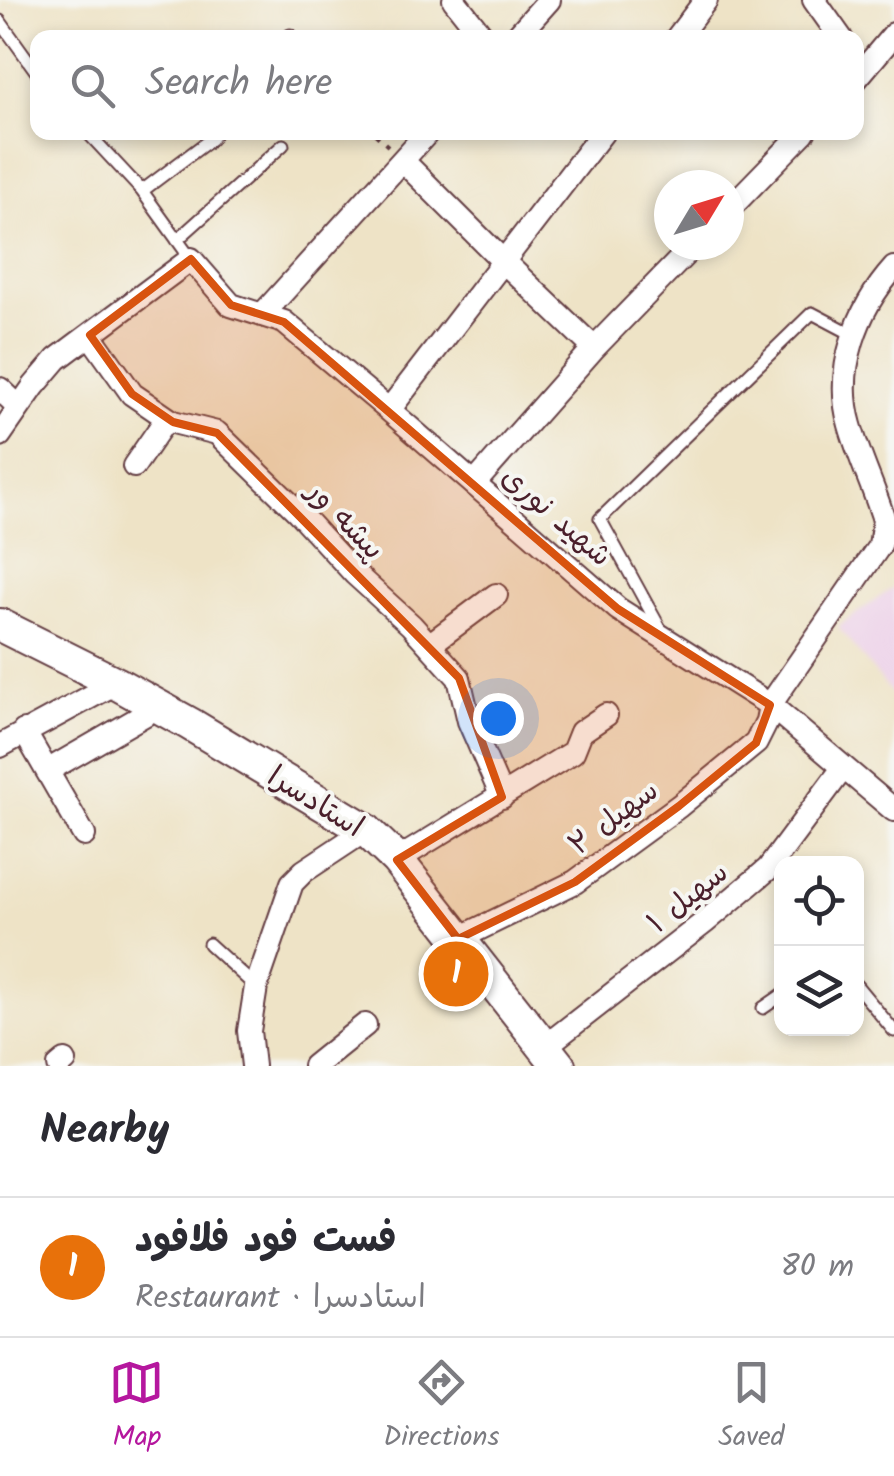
<!DOCTYPE html>
<html lang="en">
<head>
<meta charset="utf-8">
<style>
	:root { --surface:#fff; --page:#f2f2f3; --text:#2b2b33; --muted:#7c7c81; --line:#e1e1e2; --accent:#b5179e }
	body { margin:0; font-family:Kalam,"Playpen Sans Arabic",sans-serif; background:var(--page); color:var(--text) }
	.controls { position:absolute; right:30px; bottom:30px; display:grid; overflow:hidden; border-radius:20px; box-shadow:0 5px 15px #0003 }
	.controls button { width:90px; height:90px; display:grid; place-items:center; padding:0; border:0; border-bottom:2px solid var(--line); background:var(--surface); color:var(--text); font:50px sans-serif }
	.compass { position:absolute; left:654px; top:170px; width:90px; height:90px; border-radius:50%; background:var(--surface); box-shadow:0 5px 15px #0003; rotate:52deg }
	.you { position:absolute; left:498px; top:718px; width:35px; height:35px; margin:-25px; border:8px solid #fff; border-radius:50%; background:#1a73e8; box-shadow:0 0 0 15px #1a73e833 }
	.badge { display:grid; place-items:center; width:65px; height:65px; border-radius:50%; background:var(--accent); color:#fff; font-size:32px; font-weight:700 }
	.pin { position:absolute; translate:-50% -50%; border:5px solid #fff; box-shadow:0 2px 10px #0006 }
	.list { margin:0; padding:0; list-style:none }
	h2 { display:flex; justify-content:space-between; align-items:center; height:130px; margin:0; padding:0 40px; font-size:42px }
	h2 small { font-size:32px; font-weight:400; color:var(--muted) }
	.list li { display:grid; grid-template-columns:65px 1fr auto; gap:30px; align-items:center; box-sizing:border-box; height:140px; padding:0 40px; border-top:2px solid var(--line) }
	.list b { display:block; font-size:38px; white-space:nowrap }
	.list p { margin:0; font-size:32px; white-space:nowrap; color:var(--muted) }
	.list em { font-size:32px; font-style:normal; color:var(--muted) }
	.icon { flex:none; width:55px; height:55px; fill:none; stroke:currentColor; stroke-width:2; stroke-linecap:round; stroke-linejoin:round }
	.map { position:relative; flex:none; width:894px; height:1066px; overflow:hidden }
	.search { position:absolute; background:var(--surface); box-shadow:0 5px 15px #0003; left:30px; right:30px; top:30px; height:110px; display:flex; align-items:center; gap:25px; box-sizing:border-box; padding:0 35px; border-radius:20px; color:var(--muted); font-size:38px }
	.sheet { height:270px; background:var(--surface) }
	nav { display:flex; justify-content:space-around; align-items:center; box-sizing:border-box; height:140px; border-top:2px solid var(--line); background:var(--surface); font-size:28px; color:var(--muted) }
	nav a { display:grid; justify-items:center; gap:5px }
	nav .on { color:var(--accent) }
	.map>svg:first-child { display:block }
	.built { fill:#edd1e9 }
	.lines { fill:none; stroke-linecap:round; stroke-linejoin:round }
	.service-casing { stroke:#633c42; stroke-width:15 }
	.minor-casing { stroke:#633c42; stroke-width:26 }
	.secondary-casing { stroke:#633c42; stroke-width:36 }
	.path { stroke:#633c42; stroke-width:4; stroke-dasharray:8 8; stroke-linecap:butt }
	.service { stroke:#fff; stroke-width:11 }
	.minor { stroke:#fff; stroke-width:22 }
	.secondary { stroke:#fff; stroke-width:32 }
	.marked { fill:#d8530f; fill-opacity:0.2; stroke:#d8530f; stroke-width:8; stroke-linejoin:round }
	.labels { text-anchor:middle; stroke-width:8; stroke-linejoin:round; paint-order:stroke }
	.street-label { font-size:30px; fill:#4a1f2b; stroke:#f6f6f2 }
</style>
</head>
<body>
<div class="map">
<svg width="894" height="1066" viewBox="0 0 894 1066">
	<rect width="100%" height="100%" fill="#f6f6f2"/>
	<filter id="ink" filterUnits="userSpaceOnUse"><feTurbulence type="fractalNoise" baseFrequency=".01" numOctaves="2"/><feDisplacementMap in="SourceGraphic" scale="20" xChannelSelector="R" yChannelSelector="G"/><feConvolveMatrix kernelMatrix="1 2 1 2 8 2 1 2 1" color-interpolation-filters="sRGB"/></filter>
	<filter id="wash" filterUnits="userSpaceOnUse"><feTurbulence type="fractalNoise" baseFrequency=".0048" numOctaves="4" result="noise"/><feDisplacementMap in="SourceGraphic" scale="40" xChannelSelector="R" yChannelSelector="G"/><feGaussianBlur stdDeviation="2.25" result="paint"/><feColorMatrix in="noise" values="0 0 0 0 0 0 0 0 0 0 0 0 0 0 0 0 0 1.4 0 .05"/><feComposite in="paint" operator="in"/></filter>
	<g filter="url(#wash)">
		<rect width="100%" height="100%" fill="#eee3c6"/>
		<path class="built" d="M 894,587 L 894,696 L 838,627 Z"/>
	</g>
	<g filter="url(#ink)">
		<g class="lines">
			<g class="service-casing">
				<path id="service" d="M 0,21 L 38,74
					M 288,38 L 290,35
					M 87,132 L 142,191 L 191,259
					M 142,191 L 211,139 L 216,132
					M 177,240 L 283,145
					M 662,632 L 600,519 L 812,313 L 852,334
					M 209,944 L 256,987
					M 856,985 L 894,1031
					M 763,1008 L 782,995"/>
			</g>
			<g class="minor-casing">
				<path id="minor" d="M 454,0 L 484,38
					M 814,0 L 841,38
					M 515,38 L 549,0
					M 677,38 L 706,0
					M 856,79 L 894,34
					M 403,161 L 504,262 L 594,348
					M 729,209 L 804,132
					M 262,315 L 428,132
					M 90,335 L 132,394 L 173,422 L 217,433 L 298,512 L 355,574 L 411,625 L 459,678 L 469,721 L 502,797
					M 0,389 L 19,407
					M 389,410 L 603,132
					M 0,435 L 34,386 L 57,359 L 191,259 L 231,305 L 284,322 L 389,410 L 618,609 L 770,705 L 894,810
					M 134,466 L 167,418
					M 474,484 L 594,348 L 694,245
					M 429,645 L 496,595
					M 24,731 L 84,835
					M 0,746 L 116,683
					M 47,771 L 158,707
					M 397,860 L 573,752 L 581,732 L 606,715
					M 458,939 L 575,882 L 679,806 L 756,743 L 767,721 L 770,705 L 880,545 L 884,520 C 874,488 859,457 850,425 C 834,370 857,309 894,268
					M 543,1048 L 705,922 L 768,869 L 843,768
					M 59,1066 L 65,1061
					M 253,1066 L 249,1031 L 256,987 L 292,883 L 304,871 L 366,830
					M 314,1066 L 365,1025"/>
			</g>
			<g class="secondary-casing">
				<path id="secondary" d="M 0,625 L 116,683 L 190,724 L 366,830 L 397,860 L 559,1066"/>
			</g>
			<path class="path" d="M 373,132 L 388,146"/>
			<use href="#service" class="service"/>
			<use href="#minor" class="minor"/>
			<use href="#secondary" class="secondary"/>
		</g>
	</g>
	<path class="marked" d="M 191,259 L 231,305 L 284,322 L 618,609 L 770,705 L 756,743 L 679,806 L 575,882 L 458,939 L 397,860 L 502,797 L 459,678 L 217,433 L 173,422 L 132,394 L 90,335 Z"/>
	<g class="labels">
		<g class="street-label">
			<text transform="translate(557 516) rotate(41)" y="10">شهید نوری</text>
			<text transform="translate(346 520) rotate(46)" y="10">پیشه ور</text>
			<text transform="translate(316 801) rotate(32)" y="10">استادسرا</text>
			<text transform="translate(613 817) rotate(-37)" y="10">سهیل ۲</text>
			<text transform="translate(687 897) rotate(-39)" y="10">سهیل ۱</text>
		</g>
	</g>
</svg>
<div class="controls">
<button><svg class="icon" aria-label="locate" viewBox="0 0 24 24"><circle cx="12" cy="12" r="6"/><path d="M12 2v4M12 18v4M2 12h4M18 12h4"/></svg></button>
<button><svg class="icon" aria-label="layers" viewBox="0 0 24 24"><path d="M12 4l9 5-9 5-9-5zM3 14l9 5 9-5"/></svg></button>
</div>
<svg class="compass" viewBox="-18 -18 36 36"><path d="M0-13l5 13h-10z" fill="#e53935"/><path d="M0 13l5-13h-10z" fill="#7c7c81"/></svg>
<div class="you"></div>
<div class="pin badge" style="left:456px;top:974px;background:#e8710a">1</div>
<div class="search"><svg class="icon" aria-label="search" viewBox="0 0 24 24"><circle cx="10" cy="10" r="6"/><path d="M15 15l6 6"/></svg>Search here</div>
</div>
<section class="sheet">
<h2>Nearby<small></small></h2>
<ul class="list">
<li><span class="badge" style="background:#e8710a">1</span><div><b>فست فود فلافود</b><p>Restaurant · استادسرا</p></div><em>80 m</em></li>
</ul>
</section>
<nav>
<a class="on"><svg class="icon" aria-label="map" viewBox="0 0 24 24"><path d="M3 6l6-2 6 2 6-2v14l-6 2-6-2-6 2zM9 4v14M15 6v14"/></svg>Map</a>
<a><svg class="icon" aria-label="directions" viewBox="0 0 24 24"><path d="M12 3l9 9-9 9-9-9zM9 14v-3h6M13 9l2 2-2 2"/></svg>Directions</a>
<a><svg class="icon" aria-label="saved" viewBox="0 0 24 24"><path d="M7 4h10v16l-5-4-5 4z"/></svg>Saved</a>
</nav>
</body>
</html>
